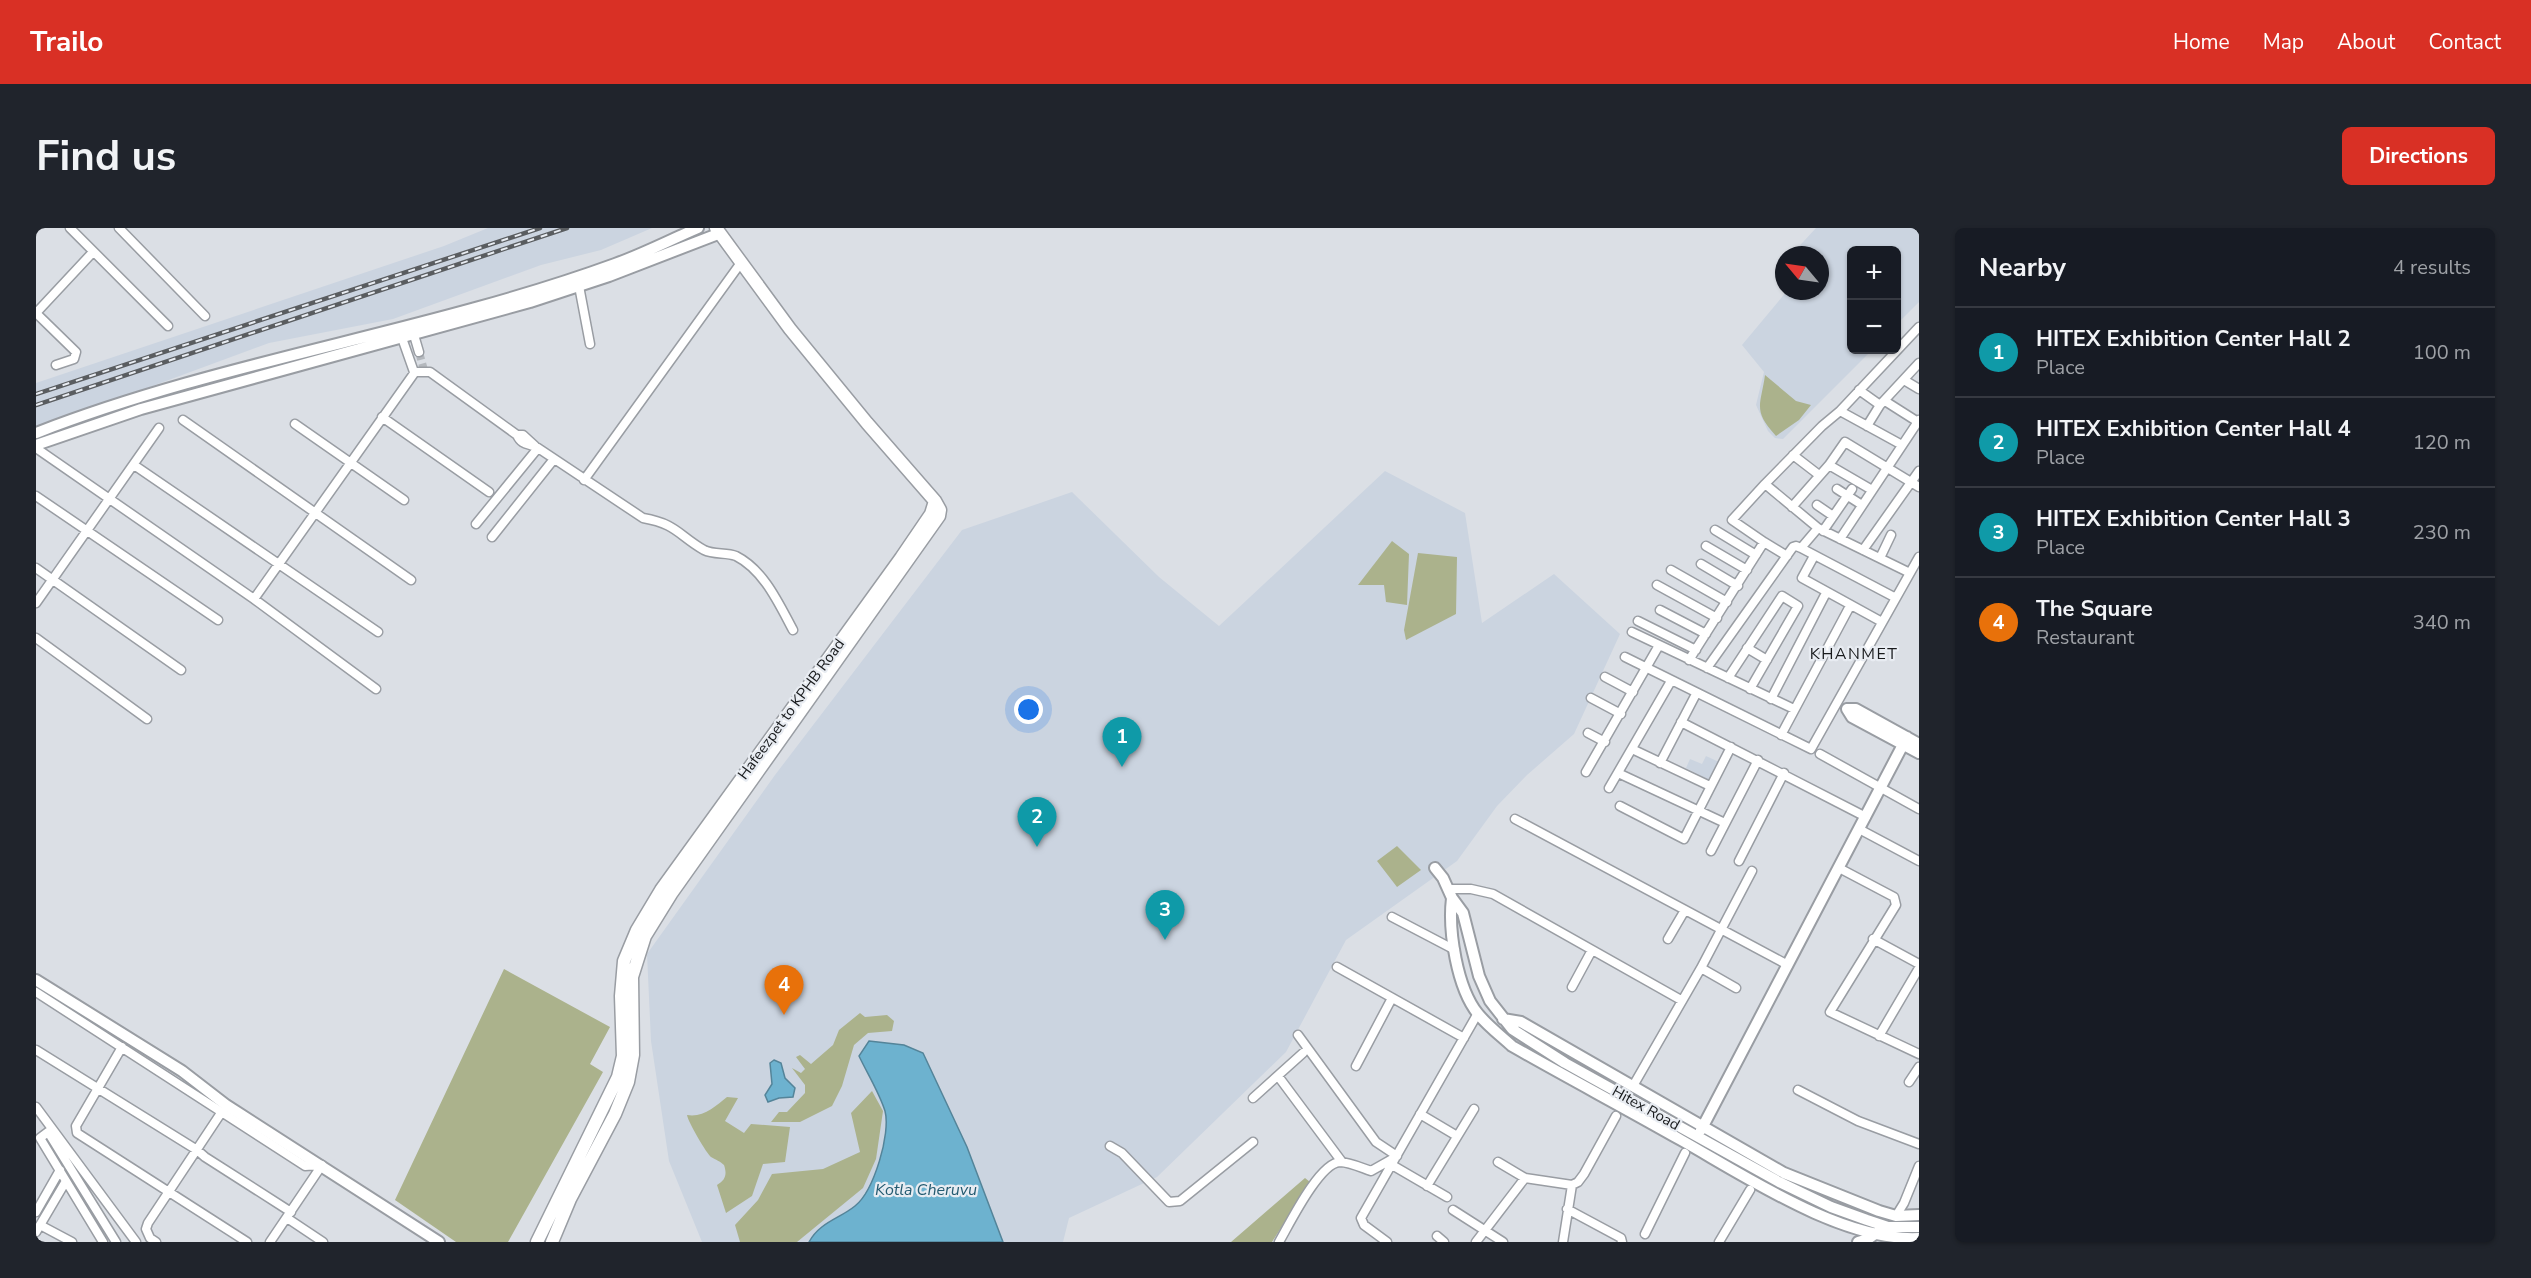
<!DOCTYPE html>
<html lang="en">
<head>
<meta charset="utf-8">
<style>
	:root { --surface:#171b24; --page:#20242c; --text:#f1f3f6; --muted:#9ea1a6; --line:#363941; --accent:#d93025 }
	body { margin:0; font-family:"Nunito Sans",sans-serif; background:var(--page); color:var(--text) }
	.controls { position:absolute; right:18px; top:18px; display:grid; overflow:hidden; border-radius:9px; box-shadow:0 2px 4px #0004 }
	.controls button { width:54px; height:54px; display:grid; place-items:center; padding:0; border:0; border-bottom:2px solid var(--line); background:var(--surface); color:var(--text); font:30px sans-serif }
	.compass { position:absolute; left:1739px; top:18px; width:54px; height:54px; border-radius:50%; background:var(--surface); box-shadow:0 2px 4px #0004; rotate:299deg }
	.you { position:absolute; left:993px; top:482px; width:21px; height:21px; margin:-15px; border:4px solid #fff; border-radius:50%; background:#1a73e8; box-shadow:0 0 0 9px #1a73e833 }
	.badge { display:grid; place-items:center; width:39px; height:39px; border-radius:50%; background:var(--accent); color:#fff; font-size:20px; font-weight:700 }
	.pin { position:absolute; translate:-50% -50px; filter:drop-shadow(0 2px 3px #0008) }
	.pin::after { content:''; position:absolute; top:32px; width:21px; height:18px; background:inherit; clip-path:polygon(0 0,100% 0,50% 100%) }
	.list { margin:0; padding:0; list-style:none }
	h2 { display:flex; justify-content:space-between; align-items:center; height:78px; margin:0; padding:0 24px; font-size:26px }
	h2 small { font-size:20px; font-weight:400; color:var(--muted) }
	.list li { display:grid; grid-template-columns:39px 1fr auto; gap:18px; align-items:center; box-sizing:border-box; height:90px; padding:0 24px; border-top:2px solid var(--line) }
	.list b { display:block; font-size:22px; white-space:nowrap }
	.list p { margin:0; font-size:20px; white-space:nowrap; color:var(--muted) }
	.list em { font-size:20px; font-style:normal; color:var(--muted) }
	.map { position:relative; flex:none; width:1883px; height:1014px; overflow:hidden; border-radius:9px }
	header { display:flex; align-items:center; gap:36px; box-sizing:border-box; height:84px; padding:0 30px; background:var(--accent); color:#fff }
	header strong { font-size:28px }
	nav { display:flex; gap:33px; margin-inline-start:auto; font-size:21px }
	.intro { display:flex; align-items:center; justify-content:space-between; box-sizing:border-box; height:144px; padding:0 36px }
	h1 { margin:0; font-size:42px }
	.button { padding:15px 27px; border-radius:9px; background:var(--accent); color:#fff; font-size:21px; font-weight:700 }
	main { display:flex; gap:36px; padding:0 36px }
	aside { flex:1; background:var(--surface); border-radius:9px; box-shadow:0 2px 4px #0004 }
	.map>svg:first-child { display:block }
	.built { fill:#cbd4e0 }
	.green { fill:#abb28c }
	.water { fill:#6db2cf; stroke:#548499; stroke-width:1.5 }
	.lines { fill:none; stroke-linecap:round; stroke-linejoin:round }
	.minor-tunnel { stroke:#b4b8bd; stroke-width:8; stroke-dasharray:8 4; stroke-linecap:butt }
	.minor-casing { stroke:#999da3; stroke-width:11 }
	.tertiary-casing { stroke:#999da3; stroke-width:14 }
	.secondary-casing { stroke:#999da3; stroke-width:15 }
	.minor { stroke:#fff; stroke-width:8 }
	.tertiary { stroke:#fff; stroke-width:10 }
	.secondary { stroke:#fff; stroke-width:12 }
	.rail-casing { stroke:#5a5d60; stroke-width:4.5 }
	.rail { stroke:#e8ecf2; stroke-width:2; stroke-dasharray:7; stroke-linecap:butt }
	.labels { text-anchor:middle; stroke-width:4.5; stroke-linejoin:round; paint-order:stroke }
	.street-label { font-size:15px; fill:#181a1c; stroke:#e8ecf2 }
	.neighbourhood-label { font-size:16px; letter-spacing:1.5px; fill:#181a1c; stroke:#e8ecf2 }
	.water-label { font-size:16px; font-style:italic; fill:#245b71; stroke:#e8ecf2 }
</style>
</head>
<body>
<header>
<strong>Trailo</strong>
<nav><a>Home</a><a>Map</a><a>About</a><a>Contact</a></nav>
</header>
<div class="intro"><h1>Find us</h1><a class="button">Directions</a></div>
<main>
<div class="map">
<svg width="1883" height="1014" viewBox="0 0 1883 1014">
	<rect width="100%" height="100%" fill="#dbdfe5"/>
	<path class="built" d="M 452,0 L 616,0 L 565,22 L 505,37 L 357,91 L 233,115 L 0,201 L 0,155 L 408,18 Z
		M 1780,0 L 1883,0 L 1883,74 L 1861,96 L 1860,22 L 1816,22 L 1816,122 L 1836,122 L 1747,211 L 1739,210 L 1732,203 L 1720,177 L 1728,144 L 1706,117 L 1751,63 L 1784,63 L 1784,27 L 1755,27 Z
		M 1349,243 L 1429,285 L 1446,395 L 1518,346 L 1584,406 L 1538,506 L 1491,547 L 1461,578 L 1421,633 L 1310,712 L 1250,824 L 1121,949 L 1033,990 L 1027,1014 L 666,1014 L 633,933 L 615,813 L 611,726 L 739,547 L 926,302 L 1036,264 L 1123,349 L 1183,398 Z
		M 1670,528 L 1683,534 L 1673,552 L 1650,540 L 1654,531 L 1666,536 Z"/>
	<path class="green" d="M 1729,147 L 1760,173 L 1775,177 L 1763,192 L 1740,208 C 1716,182 1725,177 1729,147 Z
		M 1356,313 L 1373,326 L 1371,377 L 1350,374 L 1348,357 L 1322,357 Z
		M 1382,325 L 1421,329 L 1420,386 L 1370,412 L 1368,402 Z
		M 1361,618 L 1385,642 L 1361,659 L 1341,633 Z
		M 468,741 L 574,799 L 554,836 L 567,844 L 472,1014 L 420,1014 L 359,972 Z
		M 824,785 L 829,789 L 851,787 L 858,793 L 856,803 L 832,805 L 818,817 L 806,858 L 796,878 L 764,894 L 735,894 L 743,884 L 751,884 L 769,865 L 769,857 L 756,840 L 765,845 L 769,841 L 760,829 L 764,827 L 775,836 L 797,817 L 803,802 Z
		M 836,863 L 847,883 L 840,931 L 827,960 L 761,1014 L 704,1014 L 699,997 L 722,972 L 736,946 L 787,941 L 824,924 L 815,885 Z
		M 691,869 L 702,870 L 689,893 L 708,905 L 715,896 L 754,899 L 749,934 L 727,936 L 716,968 L 690,985 L 681,957 C 690,952 691,946 688,937 C 684,933 680,932 675,929 C 671,926 652,894 651,887 C 667,890 680,878 691,869 Z
		M 1269,950 L 1274,954 L 1236,1014 L 1195,1014 Z"/>
	<path class="water" d="M 833,813 L 868,817 L 887,825 L 931,919 L 967,1014 L 773,1014 C 784,994 803,991 819,978 C 838,963 855,905 849,883 C 843,864 831,845 823,828 Z
		M 738,832 L 745,835 L 749,850 L 759,860 L 757,869 L 743,870 L 732,874 L 729,867 L 736,856 L 734,835 Z"/>
	<g class="lines">
		<path class="minor-tunnel" d="M 383,124 L 388,142"/>
		<g class="minor-casing">
			<path id="minor" d="M 34,0 L 132,98
				M 83,0 L 169,88
				M 543,58 L 554,116
				M 0,85 L 57,24
				M 0,85 L 40,124 L 38,131 L 20,137
				M 378,107 L 383,124
				M 366,110 L 378,144
				M 1868,152 L 1883,161
				M 1823,162 L 1844,177 L 1883,135
				M 1849,173 L 1882,194
				M 346,189 L 453,264
				M 147,192 L 375,352
				M 259,196 L 368,272
				M 1831,198 L 1844,177
				M 481,207 C 486,218 493,215 502,220 L 607,290 C 641,296 642,307 668,322 C 678,327 690,324 700,328 C 728,342 743,376 757,402
				M 1866,217 L 1804,183 L 1883,99
				M 0,220 L 218,371 L 379,144 L 394,144 L 481,207 L 487,207 L 499,218
				M 1757,227 L 1783,247
				M 98,237 L 342,404
				M 1793,237 L 1809,214 L 1883,259
				M 548,252 L 704,36
				M 1801,261 L 1826,277
				M 0,268 L 182,392
				M 1781,277 L 1797,288
				M 1756,279 L 1793,237 L 1836,262
				M 440,296 L 502,220
				M 1782,300 L 1729,256 L 1786,198 L 1804,183
				M 1679,302 L 1720,327
				M 1787,303 L 1816,261
				M 456,309 L 518,231
				M 1804,311 L 1883,192
				M 1728,314 L 1696,292 L 1729,256
				M 1670,318 L 1711,342
				M 1765,320 L 1860,370
				M 1827,322 L 1883,243
				M 1778,328 L 1766,350 L 1846,394
				M 1844,330 L 1855,307
				M 1665,336 L 1702,358
				M 0,340 L 145,442
				M 1635,342 L 1691,374
				M 1621,357 L 1681,390
				M 218,371 L 340,461
				M 0,375 L 123,200
				M 1624,382 L 1670,406
				M 1602,393 L 1660,422
				M 1596,404 L 1758,481
				M 0,410 L 111,491
				M 1711,420 L 1731,432
				M 1589,429 L 1775,521 L 1883,329
				M 1653,432 L 1728,314 L 1751,328
				M 1671,440 L 1757,319 L 1760,318 L 1765,320 L 1782,300 L 1874,345
				M 1569,449 L 1597,464
				M 1692,450 L 1746,368 L 1762,378 L 1714,461
				M 1555,470 L 1585,486
				M 1735,471 L 1790,365
				M 1645,494 L 1830,589
				M 1552,505 L 1569,514
				M 1745,507 L 1814,378
				M 1596,521 L 1674,558
				M 1784,526 L 1883,581
				M 1624,535 L 1660,466
				M 1550,544 L 1622,419
				M 1582,545 L 1689,595
				M 1573,560 L 1635,453
				M 1584,578 L 1648,611 L 1695,519
				M 1479,591 L 1752,737
				M 1823,601 L 1883,633
				M 1675,623 L 1722,532
				M 1703,633 L 1748,545
				M 1803,640 L 1858,669 L 1860,677 L 1794,784 L 1883,826
				M 1412,661 L 1435,661 L 1457,666 L 1645,772
				M 1356,689 L 1419,722
				M 1632,711 L 1649,682
				M 1837,711 L 1883,736
				M 1301,739 L 1428,810
				M 1665,740 L 1700,760
				M 1536,759 L 1556,722
				M 0,764 L 269,938 L 284,937
				M 1262,807 L 1340,914 L 1361,928
				M 1843,808 L 1883,740
				M 86,819 L 40,898 L 41,905 L 211,1014
				M 0,822 L 161,922 L 169,929 L 255,984
				M 1320,838 L 1356,770
				M 1242,848 L 1306,934
				M 1873,854 L 1883,839
				M 1597,858 L 1665,740 L 1716,643
				M 1762,862 L 1822,893 L 1883,916
				M 1217,870 L 1267,825
				M 0,879 L 100,1014
				M 1384,886 L 1421,908
				M 1074,918 L 1086,925 L 1133,974 L 1144,973 L 1217,914
				M 1462,934 L 1489,950 L 1536,957 L 1542,954 L 1548,946 L 1580,888
				M 1356,937 L 1411,969
				M 1391,958 L 1438,881
				M 1531,981 L 1585,1010 L 1586,1014
				M 1417,982 L 1467,1014
				M 0,984 L 24,942
				M 1860,988 L 1868,975 L 1883,938
				M 251,990 L 287,1014
				M 4,997 L 36,1014
				M 0,1004 L 30,953
				M 1609,1006 L 1649,925
				M 1401,1008 L 1408,1014
				M 67,1014 L 4,910 L 12,904 L 80,1014
				M 120,1014 L 114,1010 L 110,1001 L 112,995 L 185,885
				M 234,1014 L 286,937
				M 1243,1014 C 1253,997 1283,935 1304,934 C 1313,934 1326,940 1335,943 L 1358,930
				M 1351,1014 L 1328,997 L 1325,990 L 1442,785
				M 1440,1014 L 1489,950
				M 1527,1014 L 1536,957
				M 1683,1014 L 1714,962"/>
		</g>
		<g class="tertiary-casing">
			<path id="tertiary" d="M 0,205 C 187,132 390,105 579,36 C 607,26 634,12 662,0
				M 0,217 L 105,181 L 494,74 L 573,48 L 682,6
				M 1811,481 L 1816,489 L 1883,525
				M 1811,481 L 1820,481 L 1883,516
				M 1399,640 L 1407,650 L 1416,670 L 1427,685 L 1443,748 L 1454,773 L 1476,801 L 1529,835 L 1743,954 L 1795,979 L 1831,992 L 1852,999 L 1883,999
				M 1416,670 C 1412,703 1421,760 1442,786 C 1452,798 1465,808 1476,818 C 1532,850 1589,880 1645,912 C 1709,948 1807,1014 1883,1010
				M 0,752 L 146,843 L 190,877 L 403,1014
				M 1467,791 L 1485,794 L 1748,945 L 1843,983 L 1860,988 L 1883,987
				M 1665,902 L 1871,509
				M 1822,1014 L 1832,1011 L 1842,1004"/>
		</g>
		<g class="secondary-casing">
			<path id="secondary" d="M 501,1014 L 582,849 L 587,828 L 585,768 L 588,733 L 601,702 L 625,662 L 865,330 L 895,286 L 899,273
				M 516,1014 L 534,971 L 579,886 L 592,854 L 597,827 L 596,749 L 609,708 L 635,666 L 903,288 L 904,282 L 899,273 L 831,195 L 754,101 L 680,0"/>
		</g>
		<use href="#minor" class="minor"/>
		<use href="#tertiary" class="tertiary"/>
		<use href="#secondary" class="secondary"/>
		<g class="rail-casing">
			<path id="rail" d="M 0,166 L 504,0
				M 0,177 L 531,0"/>
		</g>
		<use href="#rail" class="rail"/>
	</g>
	<g class="labels">
		<g class="street-label">
			<text transform="translate(755 481) rotate(-54)" y="5">Hafeezpet to KPHB Road</text>
			<text transform="translate(1610 880) rotate(29)" y="5">Hitex Road</text>
		</g>
		<g class="neighbourhood-label">
			<text x="1818" y="431">KHANMET</text>
		</g>
		<g class="water-label">
			<text x="890" y="967">Kotla Cheruvu</text>
		</g>
	</g>
</svg>
<div class="controls">
<button>+</button>
<button>−</button>
</div>
<svg class="compass" viewBox="-18 -18 36 36"><path d="M0-13l5 13h-10z" fill="#e53935"/><path d="M0 13l5-13h-10z" fill="#9ea1a6"/></svg>
<div class="you"></div>
<div class="pin badge" style="left:1086px;top:539px;background:#0f9aa8">1</div>
<div class="pin badge" style="left:1001px;top:619px;background:#0f9aa8">2</div>
<div class="pin badge" style="left:1129px;top:712px;background:#0f9aa8">3</div>
<div class="pin badge" style="left:748px;top:787px;background:#e8710a">4</div>
</div>
<aside>
<h2>Nearby<small>4 results</small></h2>
<ul class="list">
<li><span class="badge" style="background:#0f9aa8">1</span><div><b>HITEX Exhibition Center Hall 2</b><p>Place</p></div><em>100 m</em></li>
<li><span class="badge" style="background:#0f9aa8">2</span><div><b>HITEX Exhibition Center Hall 4</b><p>Place</p></div><em>120 m</em></li>
<li><span class="badge" style="background:#0f9aa8">3</span><div><b>HITEX Exhibition Center Hall 3</b><p>Place</p></div><em>230 m</em></li>
<li><span class="badge" style="background:#e8710a">4</span><div><b>The Square</b><p>Restaurant</p></div><em>340 m</em></li>
</ul>
</aside>
</main>
</body>
</html>
